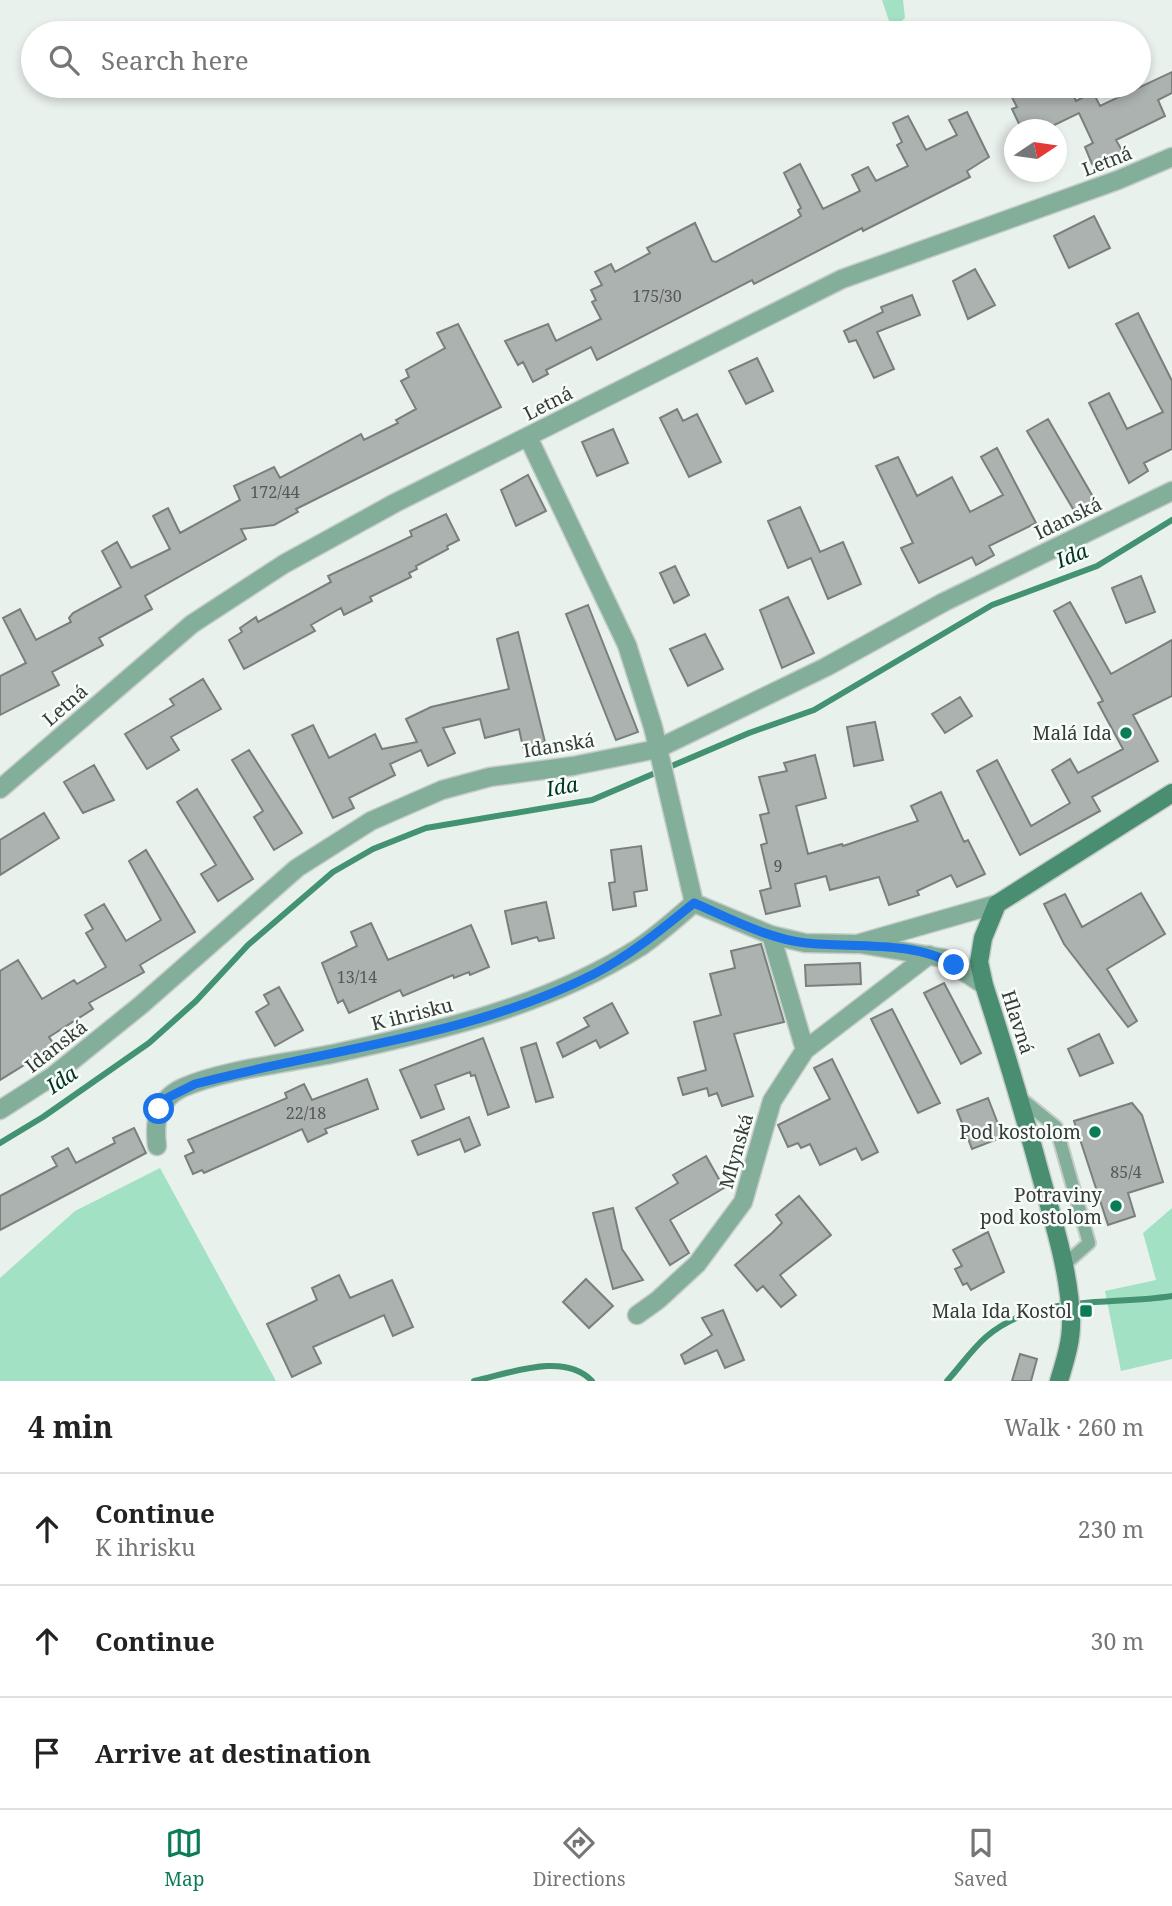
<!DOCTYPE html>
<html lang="en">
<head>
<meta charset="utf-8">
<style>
	:root { --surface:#fff; --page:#f2f2f2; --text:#222; --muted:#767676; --line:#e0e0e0; --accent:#0c7c58 }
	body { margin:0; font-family:"Noto Serif",serif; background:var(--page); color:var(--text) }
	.compass { position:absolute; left:1004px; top:119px; width:63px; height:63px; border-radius:50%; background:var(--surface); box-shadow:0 4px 10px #0003; rotate:77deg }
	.stop { position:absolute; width:21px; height:21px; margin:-16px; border:5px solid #1a73e8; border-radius:50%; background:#fff }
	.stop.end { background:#1a73e8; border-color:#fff; box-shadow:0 2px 7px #0008 }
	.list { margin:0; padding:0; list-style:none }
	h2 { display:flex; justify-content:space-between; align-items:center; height:91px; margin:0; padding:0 28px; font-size:30px }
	h2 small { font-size:23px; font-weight:400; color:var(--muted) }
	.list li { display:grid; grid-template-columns:46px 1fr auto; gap:21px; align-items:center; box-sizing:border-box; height:112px; padding:0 28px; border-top:2px solid var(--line) }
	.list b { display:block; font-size:26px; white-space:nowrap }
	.list p { margin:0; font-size:23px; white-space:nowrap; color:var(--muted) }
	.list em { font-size:23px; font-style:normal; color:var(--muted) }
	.icon { flex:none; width:38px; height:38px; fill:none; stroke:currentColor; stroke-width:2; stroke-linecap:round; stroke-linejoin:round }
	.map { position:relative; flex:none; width:1172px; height:1381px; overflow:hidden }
	.search { position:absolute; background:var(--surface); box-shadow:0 4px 10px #0003; left:21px; right:21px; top:21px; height:77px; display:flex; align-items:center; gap:18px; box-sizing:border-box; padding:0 24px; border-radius:38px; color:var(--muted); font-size:26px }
	.sheet { height:427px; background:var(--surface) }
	nav { display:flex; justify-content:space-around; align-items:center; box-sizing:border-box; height:98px; border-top:2px solid var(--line); background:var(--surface); font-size:19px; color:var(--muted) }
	nav a { display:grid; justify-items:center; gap:4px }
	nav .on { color:var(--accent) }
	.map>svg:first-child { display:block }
	.green { fill:#a2e1c3 }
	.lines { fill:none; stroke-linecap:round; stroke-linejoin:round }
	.stream { stroke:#439373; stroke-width:6 }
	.building { fill:#abb2af; stroke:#79807c; stroke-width:2 }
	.lane-casing { stroke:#c5ccc9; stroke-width:16 }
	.street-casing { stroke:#c5ccc9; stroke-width:21 }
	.secondary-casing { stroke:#c5ccc9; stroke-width:21 }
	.lane { stroke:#83ae9a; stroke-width:12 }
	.street { stroke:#83ae9a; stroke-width:18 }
	.secondary { stroke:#4a8e71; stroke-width:18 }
	.route { stroke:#1a73e8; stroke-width:9 }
	.poi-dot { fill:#0c7c58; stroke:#f7fefa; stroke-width:2.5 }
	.labels { text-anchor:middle; stroke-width:5; stroke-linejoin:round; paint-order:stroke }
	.number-label { font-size:16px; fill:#545856 }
	.street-label { font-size:19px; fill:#373a39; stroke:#f7fefa }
	.poi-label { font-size:19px; fill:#373a39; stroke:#f7fefa; text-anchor:end }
	.water-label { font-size:21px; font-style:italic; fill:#003321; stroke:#f7fefa }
</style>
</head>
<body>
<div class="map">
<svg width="1172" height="1381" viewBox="0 0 1172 1381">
	<rect width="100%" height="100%" fill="#e9f1ed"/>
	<path class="green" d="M 882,0 L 903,0 L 905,18 L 892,30 Z
		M 160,1168 L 276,1381 L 0,1381 L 0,1278 L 75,1211 Z
		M 1172,1208 L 1172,1359 L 1121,1371 L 1105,1291 L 1156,1280 L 1143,1233 Z"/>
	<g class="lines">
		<path class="stream" d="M 0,1143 L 43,1117 L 149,1043 L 196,1001 L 248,945 L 333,872 L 373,849 L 426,828 L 592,800 L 749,733 L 814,710 L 992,605 L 1097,566 L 1172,520
			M 474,1381 C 508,1374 564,1351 592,1381
			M 947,1381 C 960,1367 972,1349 986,1337 C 1036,1293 1111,1306 1172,1296"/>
	</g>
	<path class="building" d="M 1172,72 L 1172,93 L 1158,100 L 1165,116 L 1116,140 L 1124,154 L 1099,167 L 1092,164 L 1085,147 L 1093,143 L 1079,113 L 1044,130 L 1022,130 L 1012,109 L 1017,107 L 1006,86 L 1069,86 L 1076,101 L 1093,92 L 1100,106 Z
		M 967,112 L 989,157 L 967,171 L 970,177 L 863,231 L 862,228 L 754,284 L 752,280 L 597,360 L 591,347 L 546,370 L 548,374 L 533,382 L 523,362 L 518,365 L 505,341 L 548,324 L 556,341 L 601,319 L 592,302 L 596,300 L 591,290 L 602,285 L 595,272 L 611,264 L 615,272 L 650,253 L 647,248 L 695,223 L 712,261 L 716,262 L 793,221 L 801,216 L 798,210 L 801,208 L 784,173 L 800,164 L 823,209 L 860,191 L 852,175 L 868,167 L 876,181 L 908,166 L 897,145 L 902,142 L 893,123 L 908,116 L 926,150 L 957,135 L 949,120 Z
		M 1094,216 L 1110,248 L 1069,268 L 1054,236 Z
		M 975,269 L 995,305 L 968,319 L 953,281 Z
		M 912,295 L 920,315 L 877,332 L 894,369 L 874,378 L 856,340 L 849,342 L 844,331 L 883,312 L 881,307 Z
		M 1138,313 L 1172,381 L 1172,449 L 1144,463 L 1148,471 L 1129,483 L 1089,403 L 1109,393 L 1127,429 L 1163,412 L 1116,324 Z
		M 458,324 L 501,407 L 296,509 L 298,512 L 274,525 L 241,529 L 246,539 L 145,596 L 152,609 L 99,638 L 103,645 L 52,672 L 59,685 L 0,715 L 0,676 L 26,663 L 3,618 L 20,609 L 36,640 L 71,622 L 69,618 L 73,613 L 121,587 L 102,551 L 117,542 L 131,568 L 170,549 L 153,516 L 168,508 L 180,533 L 240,500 L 234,486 L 274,467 L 280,478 L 361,434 L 364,440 L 398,423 L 396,420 L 416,409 L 401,381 L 409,377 L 406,370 L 445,348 L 437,333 Z
		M 757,358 L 773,391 L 746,404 L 729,371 Z
		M 677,409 L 683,421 L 697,414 L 721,462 L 689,477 L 660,418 Z
		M 1048,419 L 1096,502 L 1076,514 L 1027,431 Z
		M 613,429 L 628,463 L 597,476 L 582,442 Z
		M 997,448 L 1036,523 L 989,546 L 994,555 L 976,565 L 972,557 L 919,583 L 901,548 L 913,543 L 876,466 L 898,457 L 917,496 L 952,477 L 970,512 L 1003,495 L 981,457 Z
		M 528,475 L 546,511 L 516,526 L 501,490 Z
		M 800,507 L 820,552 L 843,542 L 861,584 L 828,599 L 811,558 L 788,568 L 768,521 Z
		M 446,514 L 459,540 L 447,546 L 448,549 L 416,566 L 417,569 L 409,573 L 411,577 L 370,597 L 372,601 L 344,615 L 341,608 L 311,625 L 315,631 L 244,669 L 229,640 L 242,632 L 240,628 L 256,617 L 258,622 L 331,582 L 328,576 L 412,536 L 410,531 Z
		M 675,566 L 689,595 L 674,603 L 660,573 Z
		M 1141,576 L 1155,612 L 1126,623 L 1112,588 Z
		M 788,597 L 814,653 L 782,668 L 760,610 Z
		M 1070,602 L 1111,674 L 1172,640 L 1172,696 L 1133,715 L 1158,761 L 1092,797 L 1100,811 L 1020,855 L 977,771 L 997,760 L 1031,826 L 1070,803 L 1052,770 L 1070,759 L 1078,773 L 1123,749 L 1098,703 L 1103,701 L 1054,611 Z
		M 588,605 L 638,732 L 616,740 L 566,614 Z
		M 518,632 L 545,742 L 523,747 L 519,729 L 485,738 L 480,719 L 443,728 L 455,753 L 428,766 L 421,750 L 390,764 L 395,775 L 349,798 L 354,808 L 333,818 L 292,735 L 313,725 L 329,758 L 375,734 L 382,749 L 417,742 L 406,719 L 431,707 L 509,689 L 497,639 Z
		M 705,634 L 723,669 L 688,686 L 670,649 Z
		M 203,679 L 221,709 L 171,737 L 179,750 L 147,769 L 125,734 L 174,705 L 170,699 Z
		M 960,697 L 972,716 L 945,733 L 932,714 Z
		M 875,722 L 883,760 L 854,766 L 847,727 Z
		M 249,750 L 302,833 L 274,850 L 254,817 L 263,811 L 232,760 Z
		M 815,755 L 826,798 L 796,806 L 808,854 L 842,844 L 843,846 L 918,821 L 911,806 L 941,792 L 964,842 L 968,840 L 985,874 L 957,887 L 951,875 L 917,891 L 919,895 L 889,905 L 879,877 L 830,890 L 826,876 L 795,884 L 800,906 L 766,914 L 760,891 L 771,888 L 761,845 L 767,843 L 760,815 L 769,813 L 759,777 L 787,771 L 784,763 Z
		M 94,765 L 114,800 L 83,813 L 64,782 Z
		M 197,789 L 253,879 L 218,901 L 201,874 L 216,865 L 177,802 Z
		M 44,813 L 59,838 L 0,875 L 0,840 Z
		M 641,846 L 647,890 L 634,892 L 636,906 L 613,910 L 609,883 L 615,882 L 611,850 Z
		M 146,850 L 195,932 L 140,965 L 144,972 L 89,1003 L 93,1009 L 49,1037 L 55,1046 L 0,1080 L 0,971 L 18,960 L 42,999 L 74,980 L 77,984 L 106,967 L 86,933 L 93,929 L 85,915 L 104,904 L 126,941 L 161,920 L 129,861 Z
		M 1141,893 L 1165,934 L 1107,969 L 1137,1021 L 1128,1027 L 1064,944 L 1044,904 L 1065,894 L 1082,927 Z
		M 546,902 L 554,938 L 539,941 L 537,937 L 512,944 L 505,911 Z
		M 371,923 L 388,960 L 471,925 L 489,967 L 470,975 L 469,972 L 454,978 L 453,975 L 403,996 L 400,990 L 349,1013 L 343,1000 L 338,1003 L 322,963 L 357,946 L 351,932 Z
		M 761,944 L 784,1022 L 734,1034 L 753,1096 L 722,1106 L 717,1093 L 709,1096 L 707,1088 L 683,1095 L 678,1078 L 706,1070 L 694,1022 L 721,1015 L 710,974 L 735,968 L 731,951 Z
		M 860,963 L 861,984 L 806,986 L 805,965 Z
		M 944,983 L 981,1053 L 961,1064 L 924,993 Z
		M 279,987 L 303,1030 L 275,1046 L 256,1012 L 269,1004 L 264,995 Z
		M 612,1003 L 628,1033 L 600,1048 L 596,1040 L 563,1057 L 557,1043 L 589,1026 L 584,1018 Z
		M 892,1009 L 940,1103 L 918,1113 L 871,1019 Z
		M 1099,1034 L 1113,1063 L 1080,1076 L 1068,1049 Z
		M 483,1038 L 509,1107 L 488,1115 L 475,1075 L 471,1076 L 470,1072 L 435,1085 L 444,1109 L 421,1118 L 400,1070 Z
		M 536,1043 L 553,1097 L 536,1102 L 521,1048 Z
		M 832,1059 L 878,1152 L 862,1160 L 856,1148 L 820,1165 L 810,1144 L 801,1148 L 798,1143 L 788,1147 L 778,1125 L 830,1099 L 814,1068 Z
		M 367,1079 L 378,1109 L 325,1129 L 327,1133 L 308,1142 L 302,1129 L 204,1173 L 202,1170 L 193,1174 L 185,1156 L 194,1152 L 188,1140 L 287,1098 L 285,1093 L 304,1084 L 312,1100 Z
		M 988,1098 L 1003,1137 L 972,1149 L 957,1110 Z
		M 1132,1103 L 1142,1115 L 1163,1182 L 1128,1193 L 1135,1216 L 1108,1225 L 1074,1121 Z
		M 469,1117 L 480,1145 L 465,1152 L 460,1139 L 418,1155 L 412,1141 Z
		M 134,1128 L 146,1153 L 0,1230 L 0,1196 L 57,1166 L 52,1157 L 68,1148 L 76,1163 L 115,1143 L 113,1138 Z
		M 706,1156 L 724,1188 L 670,1220 L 689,1253 L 670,1265 L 636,1208 L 678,1183 L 673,1175 Z
		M 799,1196 L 831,1235 L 780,1275 L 796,1295 L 781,1307 L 763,1286 L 757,1291 L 735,1265 L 772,1233 L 782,1223 L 776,1215 Z
		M 613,1208 L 622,1249 L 643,1280 L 613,1289 L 593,1213 Z
		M 988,1232 L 1004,1272 L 971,1290 L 967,1283 L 963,1285 L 955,1269 L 962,1266 L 953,1250 Z
		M 339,1275 L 350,1298 L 392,1280 L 413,1327 L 393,1336 L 384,1315 L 313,1347 L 321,1363 L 292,1377 L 267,1324 L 317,1300 L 312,1288 Z
		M 586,1279 L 613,1306 L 589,1328 L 563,1302 Z
		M 723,1310 L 744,1360 L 725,1368 L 717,1350 L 685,1364 L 681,1355 L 712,1335 L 702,1318 Z
		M 1020,1354 L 1037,1359 L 1031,1381 L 1012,1381 Z"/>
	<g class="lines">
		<g class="lane-casing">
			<path id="lane" d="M 1019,1097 L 1056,1127 L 1085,1229 L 1089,1243 L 1064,1265"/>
		</g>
		<g class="street-casing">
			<path id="street" d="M 528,437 L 627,645 L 653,727 L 694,903 L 771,935 L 805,943 L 857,944 L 997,904
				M 0,789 L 192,624 L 284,564 L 395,503 L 842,279 L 1118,180 L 1172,157
				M 860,944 L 943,958 L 984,985
				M 805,1050 L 929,955
				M 0,1110 L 53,1076 L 141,1005 L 297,868 L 371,821 L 442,790 L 490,777 L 573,766 L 657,749 L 826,667 L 944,602 L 1172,491
				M 157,1146 C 154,1122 157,1100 182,1088 C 222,1070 287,1063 332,1054 C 439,1031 547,1006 640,947 C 659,934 677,918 694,903
				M 637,1315 L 658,1300 L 697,1264 L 743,1202 L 772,1101 L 805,1050 L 771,935"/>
		</g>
		<g class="secondary-casing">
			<path id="secondary" d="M 1059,1381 C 1065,1361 1072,1340 1071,1319 C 1069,1269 1053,1221 1040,1173 C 1023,1110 1004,1047 984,985 L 979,962 L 983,938 L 997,904 L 1172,793"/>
		</g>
		<use href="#lane" class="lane"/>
		<use href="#street" class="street"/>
		<use href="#secondary" class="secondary"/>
	</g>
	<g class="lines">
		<path class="route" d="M 159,1109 L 169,1097 L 195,1084 C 328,1049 470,1037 594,974 C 631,955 662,929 694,903 C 729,918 768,939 806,943 C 850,948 915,940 954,965"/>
	</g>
	<g class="poi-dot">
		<circle cx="1126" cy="733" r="7"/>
		<circle cx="1095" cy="1132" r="7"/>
		<circle cx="1116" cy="1206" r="7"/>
		<rect x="1079" y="1304" width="14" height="14" rx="3.5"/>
	</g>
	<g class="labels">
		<g class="number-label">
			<text x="657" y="302">175/30</text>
			<text x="275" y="498">172/44</text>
			<text x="778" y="872">9</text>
			<text x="357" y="983">13/14</text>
			<text x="306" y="1119">22/18</text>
			<text x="1126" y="1178">85/4</text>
		</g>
		<g class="street-label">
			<text transform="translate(1107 161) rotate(-21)" y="7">Letná</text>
			<text transform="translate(548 403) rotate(-27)" y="7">Letná</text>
			<text transform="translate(1068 518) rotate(-26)" y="7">Idanská</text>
			<text transform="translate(65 705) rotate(-41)" y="7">Letná</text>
			<text transform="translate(559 745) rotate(-9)" y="7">Idanská</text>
			<text transform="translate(412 1014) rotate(-14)" y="7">K ihrisku</text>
			<text transform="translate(1018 1022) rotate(72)" y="7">Hlavná</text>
			<text transform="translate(56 1046) rotate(-38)" y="7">Idanská</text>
			<text transform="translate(736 1151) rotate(-74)" y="7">Mlynská</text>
		</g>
		<g class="poi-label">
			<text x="1112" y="740">Malá Ida</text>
			<text x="1081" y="1139">Pod kostolom</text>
			<text x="1102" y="1202">Potraviny<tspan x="1102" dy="22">pod kostolom</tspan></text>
			<text x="1072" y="1318">Mala Ida Kostol</text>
		</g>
		<g class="water-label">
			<text transform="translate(1072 556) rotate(-22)" y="7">Ida</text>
			<text transform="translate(562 787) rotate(-10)" y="7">Ida</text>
			<text transform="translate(62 1080) rotate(-34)" y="7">Ida</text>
		</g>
	</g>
</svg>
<svg class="compass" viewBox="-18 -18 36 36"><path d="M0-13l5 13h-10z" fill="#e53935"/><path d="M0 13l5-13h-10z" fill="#767676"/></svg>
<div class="stop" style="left:159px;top:1109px"></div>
<div class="stop end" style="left:954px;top:965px"></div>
<div class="search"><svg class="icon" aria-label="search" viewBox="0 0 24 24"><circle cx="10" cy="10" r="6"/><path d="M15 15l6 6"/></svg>Search here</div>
</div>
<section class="sheet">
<h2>4 min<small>Walk · 260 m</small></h2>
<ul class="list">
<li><svg class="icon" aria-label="ahead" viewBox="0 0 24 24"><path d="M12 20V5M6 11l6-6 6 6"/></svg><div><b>Continue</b><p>K ihrisku</p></div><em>230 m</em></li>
<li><svg class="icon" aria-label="ahead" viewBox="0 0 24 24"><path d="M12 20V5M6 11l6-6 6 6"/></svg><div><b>Continue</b></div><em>30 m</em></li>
<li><svg class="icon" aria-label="arrive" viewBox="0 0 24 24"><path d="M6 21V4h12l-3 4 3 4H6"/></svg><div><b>Arrive at destination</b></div></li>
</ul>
</section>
<nav>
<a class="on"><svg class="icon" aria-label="map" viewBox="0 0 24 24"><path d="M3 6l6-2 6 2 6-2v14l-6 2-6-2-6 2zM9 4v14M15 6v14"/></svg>Map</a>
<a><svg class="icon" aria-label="directions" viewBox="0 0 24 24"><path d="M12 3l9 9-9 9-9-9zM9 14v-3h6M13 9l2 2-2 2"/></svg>Directions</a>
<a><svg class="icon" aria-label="saved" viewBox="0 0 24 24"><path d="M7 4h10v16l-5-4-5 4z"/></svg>Saved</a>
</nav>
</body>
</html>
